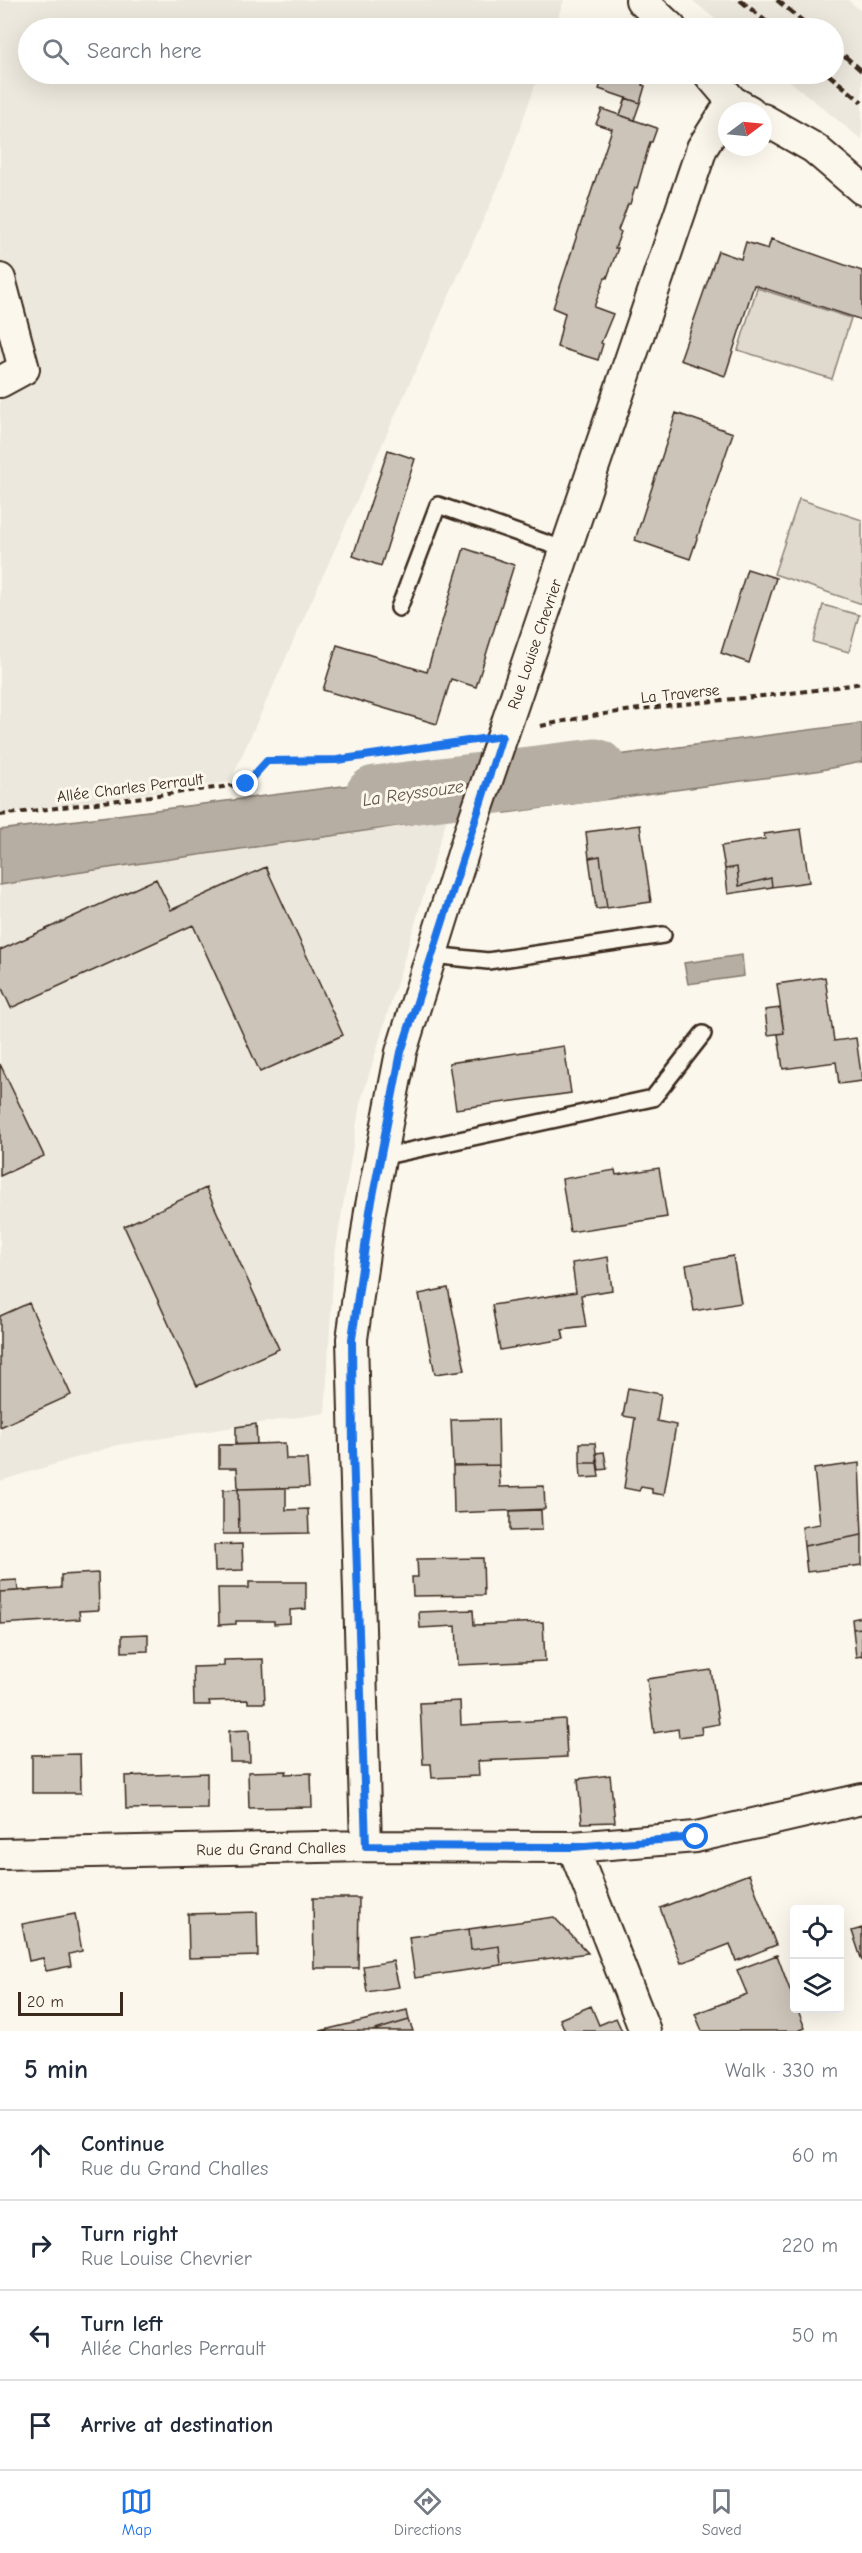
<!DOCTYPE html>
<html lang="en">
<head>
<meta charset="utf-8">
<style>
	:root { --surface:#fff; --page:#f2f2f3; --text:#1f2937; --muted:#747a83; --line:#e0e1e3; --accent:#1a73e8 }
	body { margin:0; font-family:"Comic Neue",sans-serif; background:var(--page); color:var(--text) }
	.controls { position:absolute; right:18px; bottom:18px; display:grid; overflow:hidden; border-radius:6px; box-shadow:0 6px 24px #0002 }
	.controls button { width:54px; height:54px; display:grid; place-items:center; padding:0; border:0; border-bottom:2px solid var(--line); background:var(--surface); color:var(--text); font:30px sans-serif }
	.compass { position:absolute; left:718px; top:102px; width:54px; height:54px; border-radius:50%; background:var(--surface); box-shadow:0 6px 24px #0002; rotate:74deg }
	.scale { position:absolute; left:18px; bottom:15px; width:105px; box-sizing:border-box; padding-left:6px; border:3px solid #3b2a1e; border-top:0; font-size:16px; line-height:21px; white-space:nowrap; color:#3b2a1e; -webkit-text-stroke:4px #fbf7ec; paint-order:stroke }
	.stop { position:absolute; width:18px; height:18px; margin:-14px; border:4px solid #1a73e8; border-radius:50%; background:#fff }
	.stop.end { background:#1a73e8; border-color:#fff; box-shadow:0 2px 6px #0008 }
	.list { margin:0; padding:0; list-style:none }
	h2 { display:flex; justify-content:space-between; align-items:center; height:78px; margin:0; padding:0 24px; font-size:26px }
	h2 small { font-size:20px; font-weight:400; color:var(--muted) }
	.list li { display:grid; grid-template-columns:39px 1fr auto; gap:18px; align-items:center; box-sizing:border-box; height:90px; padding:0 24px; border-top:2px solid var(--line) }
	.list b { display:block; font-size:22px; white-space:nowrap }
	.list p { margin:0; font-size:20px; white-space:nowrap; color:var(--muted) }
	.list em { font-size:20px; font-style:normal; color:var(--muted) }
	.icon { flex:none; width:33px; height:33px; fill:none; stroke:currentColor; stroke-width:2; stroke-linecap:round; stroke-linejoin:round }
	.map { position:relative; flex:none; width:862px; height:2031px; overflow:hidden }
	.search { position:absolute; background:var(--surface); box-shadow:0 6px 24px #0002; left:18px; right:18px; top:18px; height:66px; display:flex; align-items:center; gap:15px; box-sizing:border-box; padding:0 21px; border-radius:33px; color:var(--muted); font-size:22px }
	.sheet { height:438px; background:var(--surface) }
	nav { display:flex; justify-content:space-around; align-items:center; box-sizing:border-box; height:84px; border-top:2px solid var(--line); background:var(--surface); font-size:16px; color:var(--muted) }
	nav a { display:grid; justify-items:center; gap:3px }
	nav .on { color:var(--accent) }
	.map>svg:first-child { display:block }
	.built { fill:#ede8dd }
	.green { fill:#dfd9ce; stroke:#8d8276; stroke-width:1.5 }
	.water { fill:#b6aea2; stroke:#85796d; stroke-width:1.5 }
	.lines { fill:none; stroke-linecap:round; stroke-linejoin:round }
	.river { stroke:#b6aea2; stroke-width:63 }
	.building { fill:#ccc4b9; stroke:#3b2a1e; stroke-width:1.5 }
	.service-casing { stroke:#3b2a1e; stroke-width:20 }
	.minor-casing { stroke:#3b2a1e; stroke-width:34 }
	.path { stroke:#3b2a1e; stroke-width:4; stroke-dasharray:6 4.5; stroke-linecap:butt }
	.service { stroke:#fbf7ec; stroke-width:15 }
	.minor { stroke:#fbf7ec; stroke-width:30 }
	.rail { stroke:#3b2a1e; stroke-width:4.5; stroke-dasharray:9 4.5; stroke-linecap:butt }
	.route { stroke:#1a73e8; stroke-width:8 }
	.labels { text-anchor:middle; stroke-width:6; stroke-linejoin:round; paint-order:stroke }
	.street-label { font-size:16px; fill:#3b2a1e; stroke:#fbf7ec }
	.water-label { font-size:18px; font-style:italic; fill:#605246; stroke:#fbf7ec }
</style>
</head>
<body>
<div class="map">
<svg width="862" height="2031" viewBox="0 0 862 2031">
	<rect width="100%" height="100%" fill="#fbf7ec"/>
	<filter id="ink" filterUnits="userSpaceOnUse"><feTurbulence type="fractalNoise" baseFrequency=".0167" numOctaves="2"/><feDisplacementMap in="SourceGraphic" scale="12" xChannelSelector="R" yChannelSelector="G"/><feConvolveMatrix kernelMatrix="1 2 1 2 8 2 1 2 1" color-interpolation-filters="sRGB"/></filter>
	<g filter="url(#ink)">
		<path class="built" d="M 0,0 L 564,0 L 554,28 L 28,28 L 28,74 L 539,74 L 504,174 L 230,782 L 36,809 L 0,816 Z
			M 692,0 L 848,0 L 862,12 L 862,140 L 781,74 L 834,74 L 834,28 L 726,28 Z
			M 447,818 L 360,1104 L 334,1260 L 325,1413 L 118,1445 L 0,1481 L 0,885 L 82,871 L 353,834 Z"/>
		<path class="green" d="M 757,288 L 851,318 L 832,379 L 738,350 Z
			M 799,499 L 862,520 L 862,604 L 774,574 Z
			M 823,605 L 859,615 L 849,652 L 813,642 Z"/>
		<path class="water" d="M 862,723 L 862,762 L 816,771 L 505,813 L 511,769 Z
			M 468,770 L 447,818 C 298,843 148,860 0,885 L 0,830 Z
			M 742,955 L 744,976 L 688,984 L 684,963 Z"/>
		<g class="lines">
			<path class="river" d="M 376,797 L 595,770"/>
		</g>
		<path class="building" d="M 604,74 L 646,74 L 642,85 L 645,86 L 640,103 L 599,89 Z
			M 626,98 L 640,103 L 634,120 L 620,115 Z
			M 602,109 L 657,128 L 652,142 L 650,142 L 637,188 L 635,188 L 630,204 L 628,204 L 618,230 L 621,232 L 615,248 L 618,248 L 607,278 L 605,278 L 594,307 L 613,314 L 601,343 L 603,344 L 598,360 L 557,347 L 565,313 L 553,308 L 612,129 L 596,124 Z
			M 771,239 L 862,271 L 862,320 L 754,285 L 725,376 L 680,360 L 718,251 L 741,259 L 746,242 L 768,249 Z
			M 676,413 L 733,433 L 690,559 L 635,540 Z
			M 388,450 L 415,459 L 381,566 L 353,556 Z
			M 464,548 L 514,565 L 476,687 L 451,679 L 437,724 L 323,690 L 337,645 L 427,672 Z
			M 747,569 L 776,578 L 749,663 L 721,653 Z
			M 640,825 L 651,902 L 607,908 L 600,856 L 589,858 L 586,832 Z
			M 801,829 L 809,882 L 772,887 L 771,878 L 739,886 L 737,867 L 725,869 L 721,846 L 765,839 L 764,834 Z
			M 600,856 L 607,908 L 596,909 L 589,858 Z
			M 266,867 L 343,1035 L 260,1072 L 193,925 L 11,1008 L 0,984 L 0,950 L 156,879 L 171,910 Z
			M 737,867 L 739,886 L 771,878 L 772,887 L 728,894 L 725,869 Z
			M 825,977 L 834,1041 L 856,1038 L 862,1081 L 839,1084 L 836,1062 L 783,1069 L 778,1034 L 784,1033 L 777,984 Z
			M 780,1008 L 784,1033 L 768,1035 L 765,1010 Z
			M 564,1046 L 571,1093 L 456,1109 L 449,1063 Z
			M 0,1064 L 44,1156 L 0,1176 Z
			M 659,1168 L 667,1217 L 570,1232 L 562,1179 L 615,1170 L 616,1175 Z
			M 206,1188 L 279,1349 L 197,1386 L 124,1226 Z
			M 733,1256 L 741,1303 L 694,1311 L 686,1265 Z
			M 608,1257 L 612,1290 L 581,1295 L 586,1327 L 562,1330 L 564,1339 L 500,1350 L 492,1305 L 576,1292 L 572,1263 Z
			M 448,1288 L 465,1370 L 435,1374 L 419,1294 Z
			M 29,1303 L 71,1395 L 0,1427 L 0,1316 Z
			M 628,1388 L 661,1394 L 657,1421 L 676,1425 L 664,1495 L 652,1493 L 652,1489 L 641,1487 L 639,1491 L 624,1488 L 635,1418 L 623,1416 Z
			M 498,1419 L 499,1465 L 453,1466 L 451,1420 Z
			M 256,1424 L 257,1444 L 236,1445 L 236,1427 Z
			M 285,1443 L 286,1459 L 307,1459 L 309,1487 L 238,1489 L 237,1468 L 219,1468 L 219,1445 Z
			M 580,1443 L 595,1443 L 597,1463 L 580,1463 Z
			M 604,1452 L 607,1469 L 599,1470 L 596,1453 Z
			M 580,1463 L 597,1463 L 599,1477 L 581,1478 Z
			M 859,1463 L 862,1535 L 804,1546 L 802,1527 L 820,1524 L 814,1469 Z
			M 499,1465 L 500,1487 L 544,1486 L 545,1509 L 454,1513 L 453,1466 Z
			M 286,1488 L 286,1510 L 308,1509 L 309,1533 L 239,1534 L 238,1489 Z
			M 238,1489 L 239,1534 L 223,1534 L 223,1490 Z
			M 541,1510 L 542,1530 L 510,1531 L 510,1511 Z
			M 862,1535 L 862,1565 L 807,1572 L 804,1546 Z
			M 242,1544 L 243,1570 L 215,1571 L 214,1545 Z
			M 483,1558 L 484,1595 L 413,1596 L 412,1577 L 418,1577 L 417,1559 Z
			M 98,1573 L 99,1610 L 79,1611 L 80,1619 L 0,1624 L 0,1592 L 61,1588 L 61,1575 Z
			M 17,1580 L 18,1591 L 0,1592 L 0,1581 Z
			M 249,1582 L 306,1582 L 306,1609 L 290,1610 L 290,1623 L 274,1624 L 274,1621 L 236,1621 L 236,1624 L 219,1625 L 218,1588 L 249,1588 Z
			M 473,1610 L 474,1625 L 543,1622 L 545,1661 L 458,1665 L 456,1626 L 420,1628 L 419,1612 Z
			M 862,1617 L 862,1628 L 853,1629 L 852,1619 Z
			M 862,1628 L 862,1656 L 856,1657 L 853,1629 Z
			M 148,1634 L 148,1651 L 122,1652 L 122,1635 Z
			M 263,1659 L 265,1703 L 248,1703 L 248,1700 L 209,1701 L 210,1705 L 194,1705 L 193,1667 L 224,1666 L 224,1660 Z
			M 711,1670 L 719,1724 L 701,1727 L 702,1734 L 679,1737 L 678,1729 L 654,1733 L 647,1679 Z
			M 460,1701 L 461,1725 L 565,1719 L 567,1757 L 478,1761 L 479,1776 L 432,1778 L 431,1764 L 423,1764 L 420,1703 Z
			M 249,1730 L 250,1762 L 230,1762 L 229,1731 Z
			M 80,1754 L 81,1793 L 32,1793 L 32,1755 Z
			M 286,1771 L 285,1774 L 311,1773 L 312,1807 L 249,1808 L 248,1772 Z
			M 207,1773 L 207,1808 L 126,1809 L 125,1776 Z
			M 610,1775 L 615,1822 L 582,1823 L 578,1779 Z
			M 749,1874 L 776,1945 L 736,1961 L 730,1944 L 681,1963 L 660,1908 Z
			M 313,1898 L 359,1898 L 358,1968 L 314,1968 Z
			M 257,1912 L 258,1956 L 189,1958 L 188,1914 Z
			M 75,1914 L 82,1951 L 69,1954 L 71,1966 L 46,1971 L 43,1958 L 29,1961 L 22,1924 Z
			M 554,1917 L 588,1953 L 501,1965 L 499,1946 L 471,1950 L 469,1929 Z
			M 862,1928 L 862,1961 L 852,1931 Z
			M 469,1929 L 471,1950 L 499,1946 L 501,1965 L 415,1978 L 409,1937 Z
			M 777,1955 L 794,2001 L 794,2008 L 797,2008 L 805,2028 L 798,2031 L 702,2031 L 695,2014 L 747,1994 L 737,1970 Z
			M 393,1961 L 399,1987 L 367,1992 L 363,1966 Z
			M 591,2006 L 599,2025 L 616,2018 L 622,2031 L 565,2031 L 560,2019 Z
			M 407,2010 L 409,2020 L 372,2031 L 320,2031 Z
			M 409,2020 L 413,2031 L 372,2031 Z"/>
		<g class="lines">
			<g class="service-casing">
				<path id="service" d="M 399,608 L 438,505 L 566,550
					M 432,955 L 488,961 L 663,935
					M 381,1157 L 653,1098 L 703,1034"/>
			</g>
			<g class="minor-casing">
				<path id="minor" d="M 641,0 L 671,28
					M 709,74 L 732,101 L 750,111
					M 763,119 L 814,148 L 862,189
					M 0,279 L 24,369 L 0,382
					M 366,1846 L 352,1339 L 370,1211 L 401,1052 L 470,831 L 702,148 L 732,101
					M 573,1847 L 645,2031
					M 0,1854 L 366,1846 L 573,1847 L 696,1837 L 862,1799"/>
			</g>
			<path class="path" d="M 541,726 C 646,702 756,701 862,683
				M 0,815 L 246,784 L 267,761 L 337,760 L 466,741"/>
			<use href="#service" class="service"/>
			<use href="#minor" class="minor"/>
			<path class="rail" d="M 740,0 L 774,28
				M 777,0 L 811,28
				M 834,47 L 862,71
				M 828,74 L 862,102"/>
		</g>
	</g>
	<g class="lines" filter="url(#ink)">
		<path class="route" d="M 246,784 L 267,761 L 337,760 L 502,736 L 401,1052 L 370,1211 L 352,1339 L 353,1449 L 366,1846 L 573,1847 L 696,1837"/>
	</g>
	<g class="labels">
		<g class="street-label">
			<text transform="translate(534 644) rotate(-71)" y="6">Rue Louise Chevrier</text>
			<text transform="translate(680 693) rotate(-6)" y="6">La Traverse</text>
			<text transform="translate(130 787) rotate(-7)" y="6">Allée Charles Perrault</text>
			<text transform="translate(271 1848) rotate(-1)" y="6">Rue du Grand Challes</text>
		</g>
		<g class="water-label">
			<text transform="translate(413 793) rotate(-8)" y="6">La Reyssouze</text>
		</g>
	</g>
</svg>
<div class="controls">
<button><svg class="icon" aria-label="locate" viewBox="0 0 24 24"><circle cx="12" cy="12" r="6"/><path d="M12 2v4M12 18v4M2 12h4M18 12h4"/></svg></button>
<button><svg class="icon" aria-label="layers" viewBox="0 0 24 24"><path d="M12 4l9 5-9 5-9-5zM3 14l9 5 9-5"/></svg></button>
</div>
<svg class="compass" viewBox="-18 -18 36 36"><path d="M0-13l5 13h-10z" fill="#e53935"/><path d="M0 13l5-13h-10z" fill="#747a83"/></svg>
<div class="scale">20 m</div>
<div class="stop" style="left:696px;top:1837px"></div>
<div class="stop end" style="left:246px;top:784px"></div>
<div class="search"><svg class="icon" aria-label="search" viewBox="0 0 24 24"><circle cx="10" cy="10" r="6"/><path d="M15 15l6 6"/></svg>Search here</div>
</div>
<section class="sheet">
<h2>5 min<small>Walk · 330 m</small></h2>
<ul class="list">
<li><svg class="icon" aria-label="ahead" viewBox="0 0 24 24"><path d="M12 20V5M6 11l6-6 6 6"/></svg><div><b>Continue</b><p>Rue du Grand Challes</p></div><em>60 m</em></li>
<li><svg class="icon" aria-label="right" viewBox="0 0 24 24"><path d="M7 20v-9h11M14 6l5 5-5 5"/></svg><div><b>Turn right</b><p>Rue Louise Chevrier</p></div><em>220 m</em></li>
<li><svg class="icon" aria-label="left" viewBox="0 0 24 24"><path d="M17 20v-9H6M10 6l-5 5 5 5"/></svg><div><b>Turn left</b><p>Allée Charles Perrault</p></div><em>50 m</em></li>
<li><svg class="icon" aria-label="arrive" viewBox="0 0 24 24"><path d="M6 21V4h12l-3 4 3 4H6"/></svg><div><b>Arrive at destination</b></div></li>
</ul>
</section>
<nav>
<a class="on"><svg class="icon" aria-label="map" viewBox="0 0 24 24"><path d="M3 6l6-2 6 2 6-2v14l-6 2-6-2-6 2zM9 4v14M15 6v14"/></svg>Map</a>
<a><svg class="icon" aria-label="directions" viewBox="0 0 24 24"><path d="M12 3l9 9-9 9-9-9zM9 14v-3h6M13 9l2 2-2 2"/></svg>Directions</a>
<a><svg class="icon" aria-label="saved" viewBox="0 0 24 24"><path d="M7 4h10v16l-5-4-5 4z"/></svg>Saved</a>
</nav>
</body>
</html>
